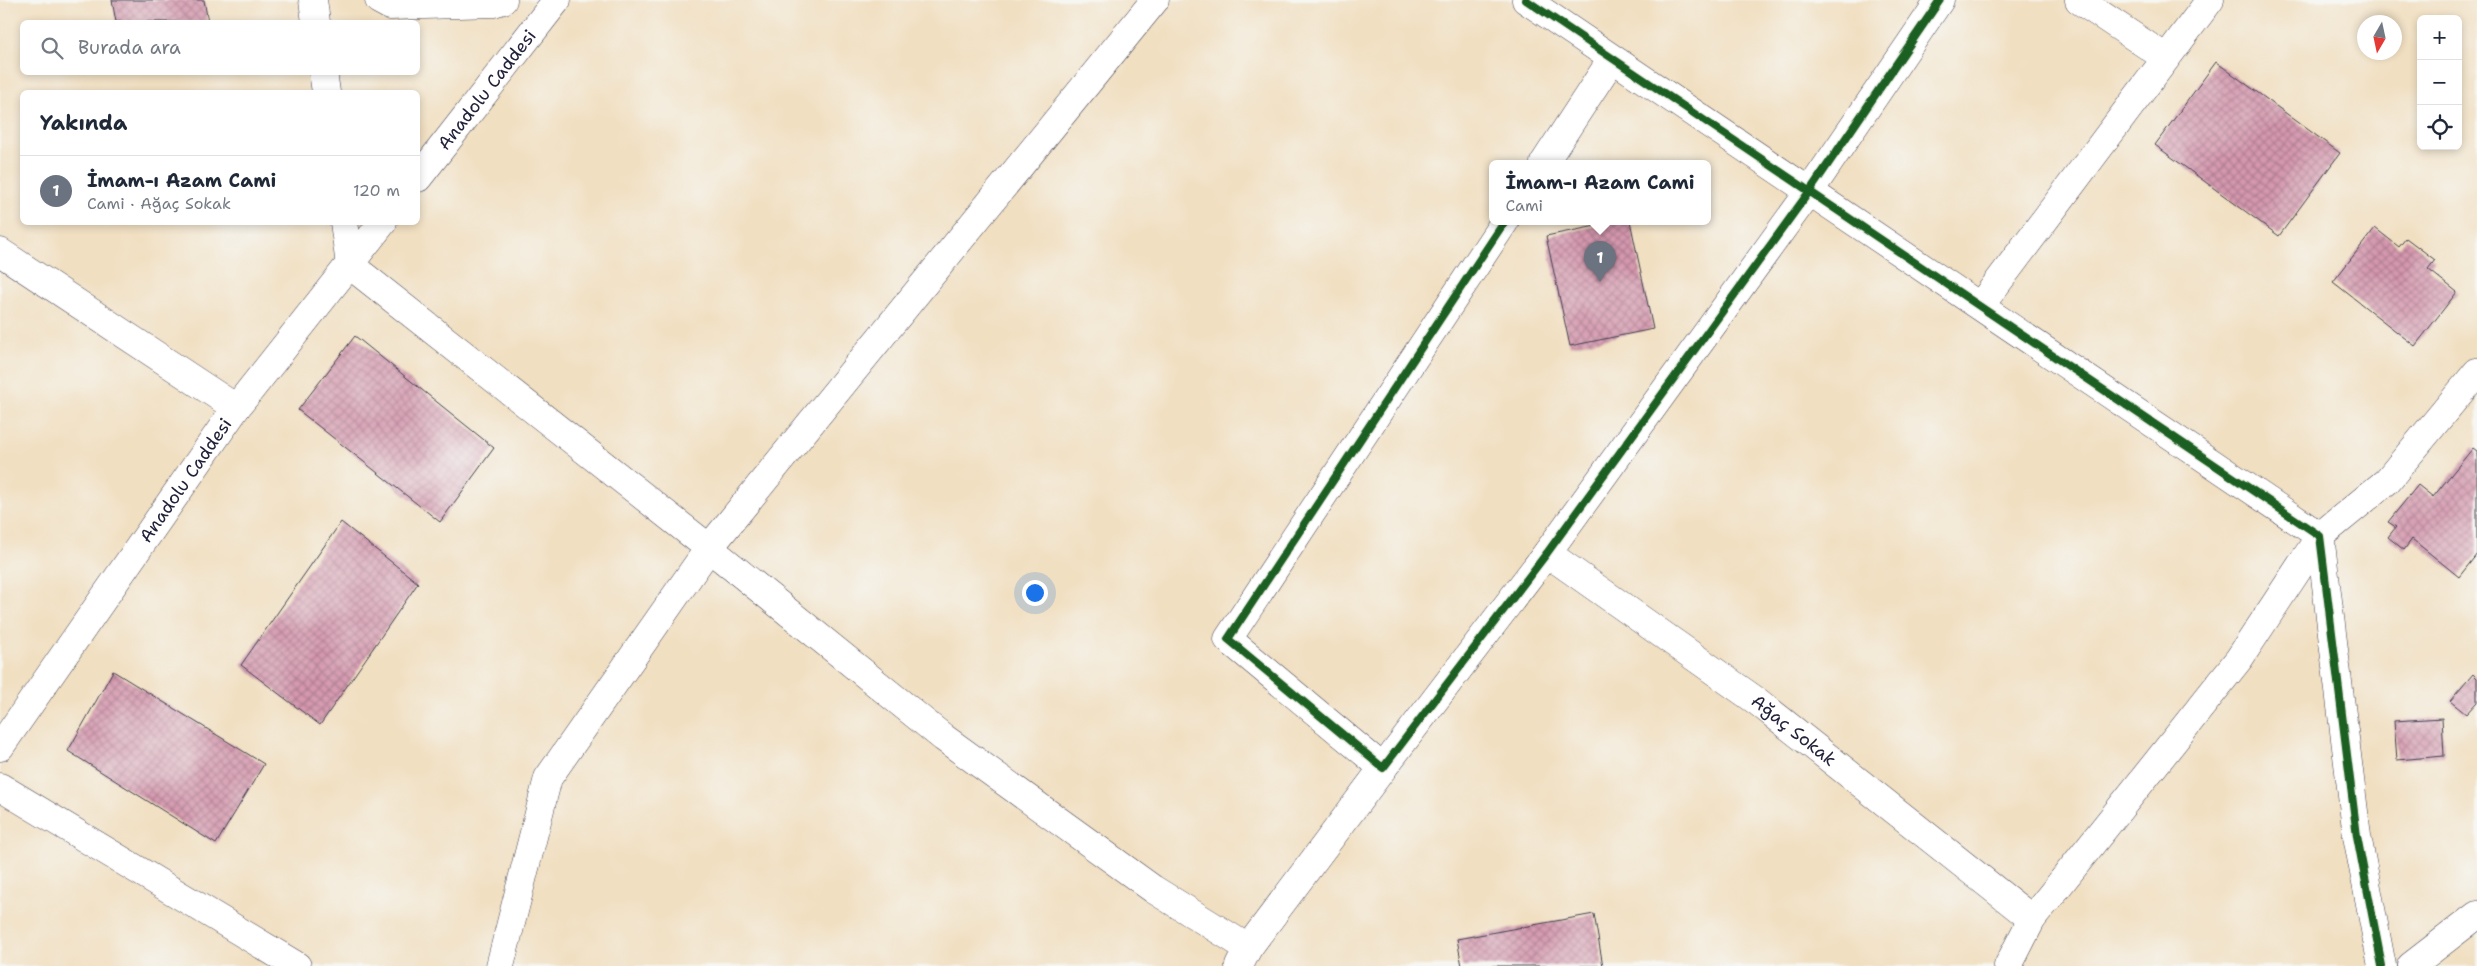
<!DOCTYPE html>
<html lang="tr">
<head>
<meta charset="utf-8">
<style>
	:root { --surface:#fff; --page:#f2f2f3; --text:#1f2937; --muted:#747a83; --line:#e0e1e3; --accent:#2563eb }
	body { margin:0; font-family:"Shantell Sans",sans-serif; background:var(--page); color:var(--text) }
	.controls { position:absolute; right:15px; top:15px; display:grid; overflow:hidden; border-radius:8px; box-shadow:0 2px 8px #0003 }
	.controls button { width:45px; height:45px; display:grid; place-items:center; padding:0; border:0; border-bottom:1px solid var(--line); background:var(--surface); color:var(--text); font:25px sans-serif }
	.compass { position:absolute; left:2357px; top:15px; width:45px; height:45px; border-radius:50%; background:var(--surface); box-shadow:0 2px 8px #0003; rotate:189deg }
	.you { position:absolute; left:1034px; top:592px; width:18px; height:18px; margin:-12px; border:4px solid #fff; border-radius:50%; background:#1a73e8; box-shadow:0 0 0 8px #1a73e833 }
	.badge { display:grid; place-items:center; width:32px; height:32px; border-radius:50%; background:var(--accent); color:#fff; font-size:16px; font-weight:700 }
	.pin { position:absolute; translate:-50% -41px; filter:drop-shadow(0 1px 2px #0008) }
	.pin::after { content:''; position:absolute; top:26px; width:18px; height:15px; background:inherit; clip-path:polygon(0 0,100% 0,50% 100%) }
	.popup { position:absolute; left:1489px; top:160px; width:222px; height:65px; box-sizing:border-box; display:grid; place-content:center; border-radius:8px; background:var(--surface); filter:drop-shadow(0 1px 4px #0005); font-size:16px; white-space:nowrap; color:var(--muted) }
	.popup b { font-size:19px; color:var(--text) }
	.popup::after { content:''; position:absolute; left:50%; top:100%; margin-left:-10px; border:10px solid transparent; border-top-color:var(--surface) }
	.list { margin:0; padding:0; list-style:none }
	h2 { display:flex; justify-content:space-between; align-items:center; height:65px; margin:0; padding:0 20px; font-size:21px }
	h2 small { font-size:16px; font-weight:400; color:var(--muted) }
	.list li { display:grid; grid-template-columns:32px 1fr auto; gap:15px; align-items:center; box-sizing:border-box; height:70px; padding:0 20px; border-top:1px solid var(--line) }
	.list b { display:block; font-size:19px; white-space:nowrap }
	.list p { margin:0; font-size:16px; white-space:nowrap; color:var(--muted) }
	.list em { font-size:16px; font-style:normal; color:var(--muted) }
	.icon { flex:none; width:28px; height:28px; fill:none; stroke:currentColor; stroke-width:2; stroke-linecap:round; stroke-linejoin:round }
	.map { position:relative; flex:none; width:2477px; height:966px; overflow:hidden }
	.search { position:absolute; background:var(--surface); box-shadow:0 2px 8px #0003; left:20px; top:20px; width:400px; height:55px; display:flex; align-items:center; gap:12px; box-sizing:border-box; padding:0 18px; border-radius:8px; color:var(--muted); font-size:19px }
	.panel { position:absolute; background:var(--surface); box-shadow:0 2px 8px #0003; left:20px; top:90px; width:400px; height:135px; border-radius:8px }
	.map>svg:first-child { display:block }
	.building { fill:url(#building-cross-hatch) }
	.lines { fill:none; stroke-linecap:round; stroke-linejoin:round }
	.minor-casing { stroke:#413e4f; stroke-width:29 }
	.tertiary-casing { stroke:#413e4f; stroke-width:29 }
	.minor { stroke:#fff; stroke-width:28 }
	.tertiary { stroke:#fff; stroke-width:28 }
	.cycleway-casing { stroke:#f6f6f2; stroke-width:11 }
	.cycleway { stroke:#1b5e20; stroke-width:8 }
	.labels { text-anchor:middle; stroke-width:4; stroke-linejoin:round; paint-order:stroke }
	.street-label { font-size:18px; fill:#22223b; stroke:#f6f6f2 }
</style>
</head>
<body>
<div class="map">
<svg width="2477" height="966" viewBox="0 0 2477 966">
	<defs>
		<pattern id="building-cross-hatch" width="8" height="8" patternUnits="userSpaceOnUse" patternTransform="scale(1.25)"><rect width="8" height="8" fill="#d598ae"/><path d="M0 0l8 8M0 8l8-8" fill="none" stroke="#ac7c8f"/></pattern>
	</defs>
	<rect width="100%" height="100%" fill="#f6f6f2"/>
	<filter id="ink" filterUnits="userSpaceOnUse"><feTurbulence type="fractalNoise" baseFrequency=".02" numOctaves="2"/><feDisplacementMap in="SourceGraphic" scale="10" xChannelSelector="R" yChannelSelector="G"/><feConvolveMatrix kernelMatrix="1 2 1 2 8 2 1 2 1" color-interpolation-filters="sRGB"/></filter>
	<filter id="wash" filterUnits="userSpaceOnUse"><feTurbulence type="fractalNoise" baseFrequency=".0096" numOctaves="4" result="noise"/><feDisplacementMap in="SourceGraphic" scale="20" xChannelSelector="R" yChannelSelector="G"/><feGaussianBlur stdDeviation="1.12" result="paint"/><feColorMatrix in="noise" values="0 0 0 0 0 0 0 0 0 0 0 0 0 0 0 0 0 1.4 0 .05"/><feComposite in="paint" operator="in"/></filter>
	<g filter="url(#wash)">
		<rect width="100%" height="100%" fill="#f1dfc1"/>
		<g id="blocks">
			<path class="building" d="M 112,0 L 204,0 L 208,22 L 116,22 Z
				M 2216,62 L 2340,153 L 2279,236 L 2155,145 Z
				M 1621,221 L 1630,221 L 1653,329 L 1570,346 L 1546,236 Z
				M 2375,228 L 2399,247 L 2406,238 L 2435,260 L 2428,269 L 2457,292 L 2415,346 L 2333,282 Z
				M 355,336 L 494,448 L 440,522 L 298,410 Z
				M 2473,448 L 2477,451 L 2477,554 L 2459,577 L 2412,539 L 2404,550 L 2388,537 L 2396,527 L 2388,522 L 2418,485 L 2433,497 Z
				M 341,522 L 418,583 L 320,725 L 241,665 Z
				M 113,671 L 264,764 L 216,844 L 68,751 Z
				M 2473,674 L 2477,678 L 2477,702 L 2466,714 L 2450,701 Z
				M 2442,718 L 2444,756 L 2397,760 L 2394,721 Z
				M 1594,914 L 1603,966 L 1462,966 L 1457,939 Z"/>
		</g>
	</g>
	<g filter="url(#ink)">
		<use href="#blocks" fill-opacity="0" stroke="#413e4f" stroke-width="1"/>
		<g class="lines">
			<g class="minor-casing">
				<g id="minor">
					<path d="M 379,0 L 390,6 L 493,3 L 503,0"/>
					<path d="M 1526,0 L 2320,536 L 2357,836 L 2382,966"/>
					<path d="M 2079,0 L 2166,58"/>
					<path d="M 1544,163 L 1612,59"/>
					<path d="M 1505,221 L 1228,639 L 1383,768 L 1547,553 L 1809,192 L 1940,0"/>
					<path d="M 0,252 L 236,408"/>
					<path d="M 350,265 L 709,548 L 944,738 L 1153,889 L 1248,948"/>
					<path d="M 1980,306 L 2210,0"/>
					<path id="s1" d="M 1547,553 L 1758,702 L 2032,919"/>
					<path d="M 0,787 L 297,966"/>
					<path d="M 500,966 L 548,778 L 709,548 L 1155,0"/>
					<path d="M 1239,966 L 1248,948 L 1383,768"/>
					<path d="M 2008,966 L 2032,919 L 2239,659 L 2320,536 L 2387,481 L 2477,372"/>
					<path d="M 2411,966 L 2477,915"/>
				</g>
			</g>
			<g class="tertiary-casing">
				<g id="tertiary">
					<path d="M 313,0 L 316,22"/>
					<path d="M 323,72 L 326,92"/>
					<path id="s2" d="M 418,178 L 557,0"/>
					<path d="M 344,222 L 350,265"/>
					<path id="s3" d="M 0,747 L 236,408 L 383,222"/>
				</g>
			</g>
			<use href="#minor" class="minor"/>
			<use href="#tertiary" class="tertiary"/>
			<g class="cycleway-casing">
				<path id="cycleway" d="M 1526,0 L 2320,536 L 2357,836 L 2382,966
					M 1505,221 L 1228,639 L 1383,768 L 1547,553 L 1809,192 L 1940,0"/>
			</g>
			<use href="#cycleway" class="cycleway"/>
		</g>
	</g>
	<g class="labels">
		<g class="street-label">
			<text dy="6" stroke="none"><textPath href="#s2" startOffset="112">Anadolu Caddesi</textPath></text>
			<text dy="6" stroke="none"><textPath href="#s3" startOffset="325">Anadolu Caddesi</textPath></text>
			<text dy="6" stroke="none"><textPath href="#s1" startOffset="304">Ağaç Sokak</textPath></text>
		</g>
	</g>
</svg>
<div class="controls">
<button>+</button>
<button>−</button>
<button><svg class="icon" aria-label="locate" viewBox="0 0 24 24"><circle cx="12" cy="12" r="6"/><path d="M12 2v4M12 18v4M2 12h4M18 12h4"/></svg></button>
</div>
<svg class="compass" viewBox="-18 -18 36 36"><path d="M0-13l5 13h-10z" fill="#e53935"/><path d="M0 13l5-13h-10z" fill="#747a83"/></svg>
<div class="you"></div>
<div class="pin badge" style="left:1600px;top:282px;background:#6b7280">1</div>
<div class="popup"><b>İmam-ı Azam Cami</b>Cami</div>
<div class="search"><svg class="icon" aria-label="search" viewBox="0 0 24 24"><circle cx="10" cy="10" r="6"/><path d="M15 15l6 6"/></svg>Burada ara</div>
<section class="panel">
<h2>Yakında<small></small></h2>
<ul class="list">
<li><span class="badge" style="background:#6b7280">1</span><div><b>İmam-ı Azam Cami</b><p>Cami · Ağaç Sokak</p></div><em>120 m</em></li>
</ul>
</section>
</div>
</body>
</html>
